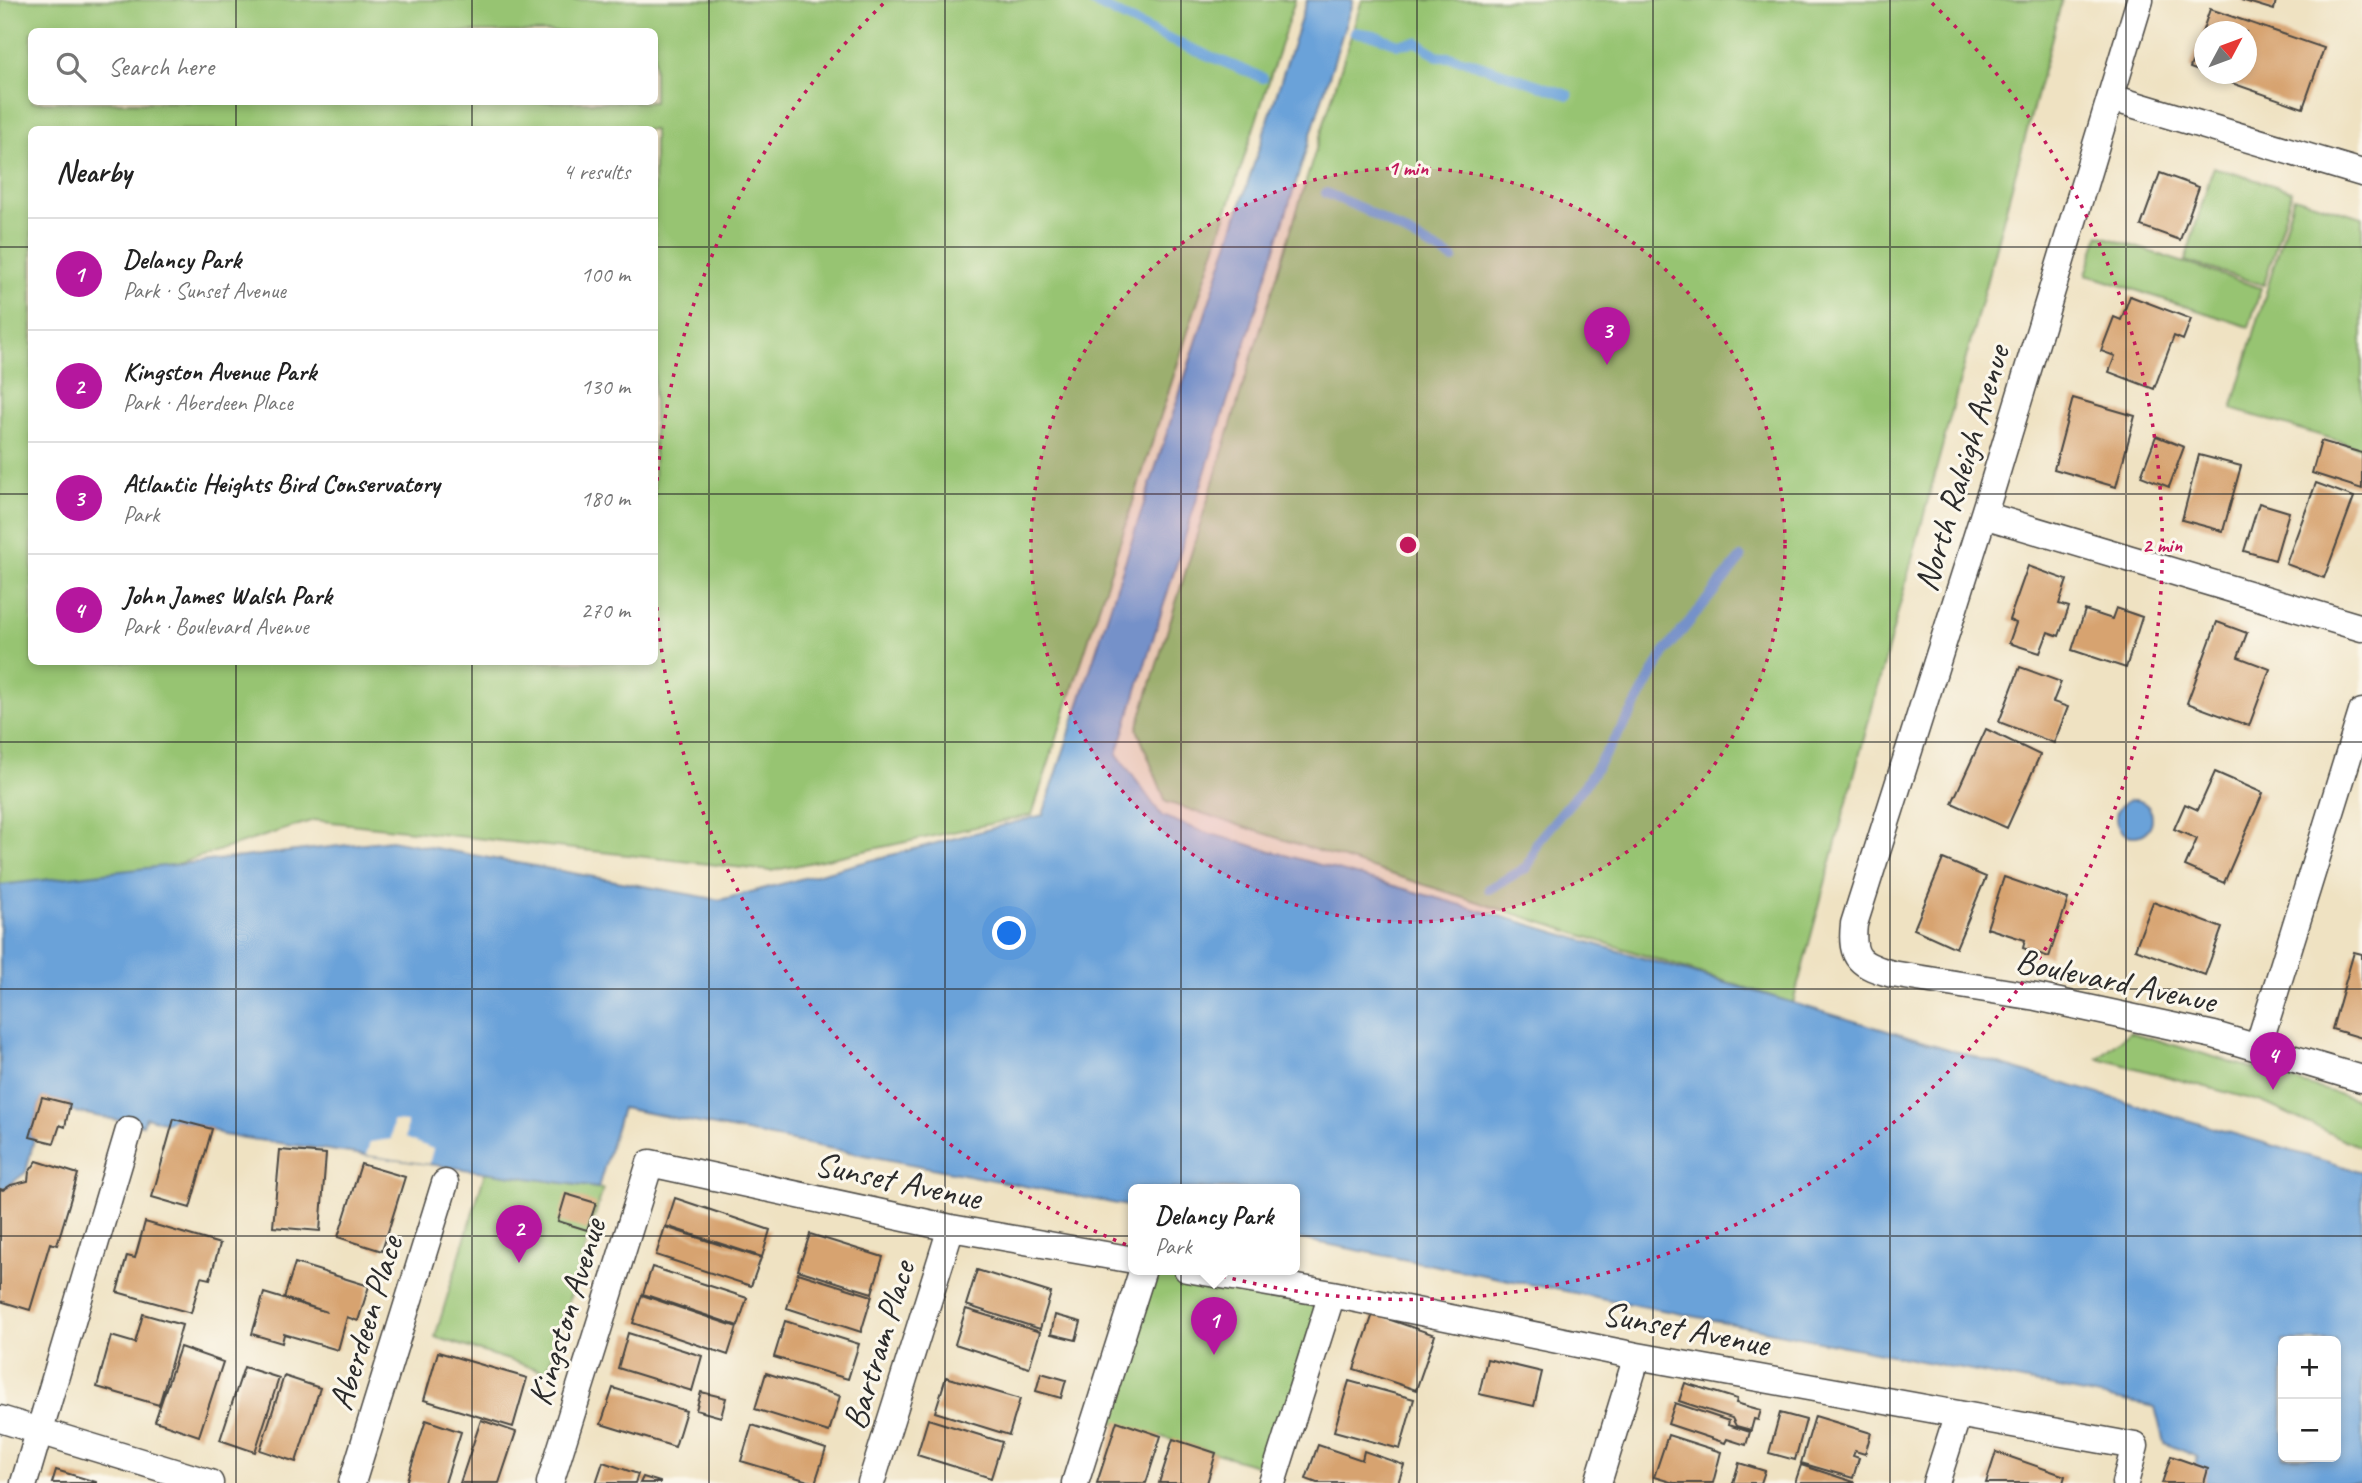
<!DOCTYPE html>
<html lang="en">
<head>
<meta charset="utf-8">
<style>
	:root { --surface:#fff; --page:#f6f6f6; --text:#222; --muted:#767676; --line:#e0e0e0; --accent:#b5179e }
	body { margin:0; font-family:Caveat,sans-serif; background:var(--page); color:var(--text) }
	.controls { position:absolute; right:21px; bottom:21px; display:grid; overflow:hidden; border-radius:10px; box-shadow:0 4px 10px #0003 }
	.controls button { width:63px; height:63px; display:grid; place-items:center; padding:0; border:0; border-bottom:2px solid var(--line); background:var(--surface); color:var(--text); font:35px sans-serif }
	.compass { position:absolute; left:2194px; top:21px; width:63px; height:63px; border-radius:50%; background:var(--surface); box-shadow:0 4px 10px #0003; rotate:49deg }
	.you { position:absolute; left:1010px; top:934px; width:24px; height:24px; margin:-18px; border:5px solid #fff; border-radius:50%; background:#1a73e8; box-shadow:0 0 0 10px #1a73e833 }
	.badge { display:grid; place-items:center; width:46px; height:46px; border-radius:50%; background:var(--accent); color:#fff; font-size:23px; font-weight:700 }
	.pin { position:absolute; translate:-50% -58px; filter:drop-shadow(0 2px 4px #0008) }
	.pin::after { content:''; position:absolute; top:37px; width:24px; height:21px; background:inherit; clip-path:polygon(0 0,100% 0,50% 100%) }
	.popup { position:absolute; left:1128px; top:1184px; width:172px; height:91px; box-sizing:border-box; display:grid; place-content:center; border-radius:10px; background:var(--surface); filter:drop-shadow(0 2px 5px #0005); font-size:23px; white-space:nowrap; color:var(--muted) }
	.popup b { font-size:26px; color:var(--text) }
	.popup::after { content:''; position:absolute; left:50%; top:100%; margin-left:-14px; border:14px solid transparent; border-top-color:var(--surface) }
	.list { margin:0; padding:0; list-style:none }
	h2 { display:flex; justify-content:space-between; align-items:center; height:91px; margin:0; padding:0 28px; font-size:30px }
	h2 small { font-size:23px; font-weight:400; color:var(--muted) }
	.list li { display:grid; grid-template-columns:46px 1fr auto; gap:21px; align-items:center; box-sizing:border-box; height:112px; padding:0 28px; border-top:2px solid var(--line) }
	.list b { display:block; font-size:26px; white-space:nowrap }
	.list p { margin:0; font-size:23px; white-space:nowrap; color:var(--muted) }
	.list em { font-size:23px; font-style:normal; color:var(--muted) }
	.icon { flex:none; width:38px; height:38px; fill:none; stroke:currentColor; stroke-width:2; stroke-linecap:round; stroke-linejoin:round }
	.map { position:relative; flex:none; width:2362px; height:1483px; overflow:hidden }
	.search { position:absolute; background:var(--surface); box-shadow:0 4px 10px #0003; left:28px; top:28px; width:630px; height:77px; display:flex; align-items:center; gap:18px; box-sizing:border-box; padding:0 24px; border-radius:10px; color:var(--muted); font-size:26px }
	.panel { position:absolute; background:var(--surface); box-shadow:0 4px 10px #0003; left:28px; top:126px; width:630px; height:539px; border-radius:10px }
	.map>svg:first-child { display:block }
	.green { fill:#97c472; stroke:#61784e; stroke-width:2; fill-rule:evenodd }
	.water { fill:#6ba2d9; stroke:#4b6682; stroke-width:2; fill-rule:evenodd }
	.pier { fill:#efe2c2 }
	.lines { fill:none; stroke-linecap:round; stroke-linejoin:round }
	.stream { stroke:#6ba2d9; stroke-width:10 }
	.building { fill:#d7a36f }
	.street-casing { stroke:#484642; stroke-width:29 }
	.street { stroke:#fff; stroke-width:26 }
	.grid { fill:none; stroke:#2b2b2b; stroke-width:2; stroke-opacity:0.55 }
	.ring { fill:none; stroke:#c2185b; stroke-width:3.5; stroke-dasharray:3.5 7 }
	.labels { text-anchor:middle; stroke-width:6; stroke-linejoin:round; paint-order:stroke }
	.street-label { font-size:35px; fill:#2b2b2b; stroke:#fbf7ec }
	.centre { fill:#c2185b; stroke:#fbf7ec; stroke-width:3.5 }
	.ring-label { font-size:21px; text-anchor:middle; font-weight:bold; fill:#c2185b; stroke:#fbf7ec; stroke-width:6; stroke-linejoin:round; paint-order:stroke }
</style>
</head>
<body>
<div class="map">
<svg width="2362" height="1483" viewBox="0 0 2362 1483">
	<rect width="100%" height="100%" fill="#fbf7ec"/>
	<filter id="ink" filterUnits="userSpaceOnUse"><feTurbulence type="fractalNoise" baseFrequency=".0143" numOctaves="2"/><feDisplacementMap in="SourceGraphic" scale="14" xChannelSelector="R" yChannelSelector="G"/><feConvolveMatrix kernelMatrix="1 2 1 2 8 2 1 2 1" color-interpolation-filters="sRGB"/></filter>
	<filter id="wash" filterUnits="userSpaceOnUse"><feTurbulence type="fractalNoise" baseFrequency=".00686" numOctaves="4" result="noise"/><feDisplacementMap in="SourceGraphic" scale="28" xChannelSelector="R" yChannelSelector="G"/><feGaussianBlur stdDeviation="1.57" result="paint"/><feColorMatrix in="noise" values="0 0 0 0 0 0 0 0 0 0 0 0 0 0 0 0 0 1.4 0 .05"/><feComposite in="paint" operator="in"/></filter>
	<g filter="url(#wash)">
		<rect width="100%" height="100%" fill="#efe2c2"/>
		<path class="green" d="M 0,0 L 1295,0 L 1032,815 L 771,871 L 314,820 L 0,921 ZM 32,32 L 654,32 L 654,102 L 32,102 ZM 32,130 L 654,130 L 654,662 L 32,662 Z
			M 1362,0 L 2062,0 L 1793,1003 L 1166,802 L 1137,729 Z
			M 2213,167 L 2292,191 L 2264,285 L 2185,261 Z
			M 2294,197 L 2362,217 L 2362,448 L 2232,409 Z
			M 2099,235 L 2261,288 L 2249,327 L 2086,274 Z
			M 2130,1032 L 2362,1101 L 2362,1148 L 2262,1102 L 2098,1058 Z
			M 485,1172 L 603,1189 L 547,1372 L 435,1337 Z
			M 1143,1269 L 1187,1269 L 1332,1294 L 1276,1471 L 1095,1417 Z"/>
		<path class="water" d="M 1307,0 L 1353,0 L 1117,754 L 1162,816 L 1201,831 L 1521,922 L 2362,1172 L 2362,1483 L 2189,1483 L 2198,1457 L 2164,1443 L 2155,1407 L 1295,1238 L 1294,1189 L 1134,1189 L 1133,1207 L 622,1108 L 598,1188 L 223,1135 L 211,1129 L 174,1119 L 167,1123 L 146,1117 L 143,1125 L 70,1111 L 70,1104 L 42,1098 L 30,1136 L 34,1139 L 26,1172 L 3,1190 L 0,1189 L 0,885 L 391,840 L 720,900 L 1043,815 ZM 2283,1341 L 2336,1341 L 2336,1457 L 2283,1457 Z
			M2116 818a18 18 0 1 1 36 0a18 18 0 1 1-36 0Z"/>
		<path class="pier" d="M 393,1121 L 407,1122 L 406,1138 L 433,1149 L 429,1164 L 366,1155 L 370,1142 L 391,1139 Z"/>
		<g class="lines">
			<path class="stream" d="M 1089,0 L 1168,39 L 1263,78
				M 1354,32 L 1374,35 L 1398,44 L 1417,42 L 1439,57 L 1450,57 L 1470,62 L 1568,95
				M 1326,193 L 1363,209 L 1453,259
				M 1489,889 L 1526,868 L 1531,860 L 1537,842 L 1585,785 L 1632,712 L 1664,653 L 1741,558"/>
		</g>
		<g id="blocks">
			<path class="building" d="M 2241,0 L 2276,0 L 2274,10 Z
				M 2210,9 L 2324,48 L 2303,108 L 2206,74 L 2246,74 L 2246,32 L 2204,32 L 2204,73 L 2190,68 Z
				M 2160,173 L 2199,187 L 2180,240 L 2141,226 Z
				M 2130,296 L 2191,319 L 2183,340 L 2174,336 L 2154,389 L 2109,372 L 2115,356 L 2101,351 L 2114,317 L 2121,320 Z
				M 2073,398 L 2135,416 L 2116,487 L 2054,469 Z
				M 2156,436 L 2184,447 L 2169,487 L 2141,476 Z
				M 2321,441 L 2362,453 L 2362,489 L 2312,473 Z
				M 2199,455 L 2241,466 L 2223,531 L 2182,520 Z
				M 2316,483 L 2354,497 L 2324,578 L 2286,564 Z
				M 2259,503 L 2289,512 L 2275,560 L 2244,551 Z
				M 2028,566 L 2067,580 L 2059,604 L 2069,607 L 2059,636 L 2048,632 L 2040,653 L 2009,643 L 2016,623 L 2009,620 Z
				M 2116,608 L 2142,617 L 2126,668 L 2072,650 L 2085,610 L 2112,619 Z
				M 2217,622 L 2247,633 L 2238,657 L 2270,669 L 2249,726 L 2187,703 Z
				M 2020,667 L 2061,682 L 2053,702 L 2068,707 L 2054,743 L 1999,722 Z
				M 1986,729 L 2040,755 L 2007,828 L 1952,803 Z
				M 2215,772 L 2263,793 L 2224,883 L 2185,866 L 2197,839 L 2174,829 L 2185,804 L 2198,810 Z
				M 1943,859 L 1986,877 L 1956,948 L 1914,929 Z
				M 2004,877 L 2068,899 L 2049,957 L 2023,948 L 2025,940 L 1987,928 Z
				M 2153,902 L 2222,928 L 2205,975 L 2135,949 Z
				M 2354,952 L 2362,954 L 2362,1038 L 2332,1029 Z
				M 42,1097 L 70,1104 L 65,1127 L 60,1125 L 54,1143 L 30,1137 Z
				M 174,1119 L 212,1129 L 190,1208 L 152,1197 Z
				M 280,1150 L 326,1154 L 320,1231 L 273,1227 Z
				M 37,1161 L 78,1174 L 57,1245 L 50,1243 L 30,1310 L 0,1301 L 0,1189 L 3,1190 L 11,1185 L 28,1181 L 29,1172 Z
				M 361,1164 L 405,1177 L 382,1251 L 338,1237 Z
				M 566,1194 L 596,1203 L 587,1230 L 558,1221 Z
				M 675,1198 L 770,1230 L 762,1257 L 666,1226 Z
				M 145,1222 L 220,1244 L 210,1279 L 201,1277 L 191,1313 L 117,1292 L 127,1256 L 135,1258 Z
				M 665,1227 L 761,1258 L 751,1286 L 656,1255 Z
				M 810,1234 L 883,1257 L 872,1293 L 798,1270 Z
				M 295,1263 L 369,1286 L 358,1321 L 347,1317 L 338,1350 L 284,1334 L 282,1343 L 252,1334 L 264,1293 L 327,1312 L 284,1298 Z
				M 652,1267 L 747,1298 L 738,1326 L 643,1294 Z
				M 977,1270 L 1051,1293 L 1040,1329 L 966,1305 Z
				M 798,1273 L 872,1296 L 861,1332 L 787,1308 Z
				M 642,1295 L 737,1327 L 728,1355 L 633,1323 Z
				M 966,1309 L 1040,1332 L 1029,1368 L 955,1344 Z
				M 143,1314 L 182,1325 L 159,1405 L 97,1387 L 111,1336 L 135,1343 Z
				M 1373,1314 L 1435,1335 L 1416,1390 L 1354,1369 Z
				M 1055,1315 L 1081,1322 L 1076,1340 L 1051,1334 Z
				M 785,1321 L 859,1344 L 848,1379 L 774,1357 Z
				M 628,1333 L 702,1356 L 692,1391 L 618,1368 Z
				M 180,1347 L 223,1362 L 199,1436 L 155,1421 Z
				M 438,1352 L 527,1378 L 513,1427 L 424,1400 Z
				M 1487,1359 L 1542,1372 L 1534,1406 L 1479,1394 Z
				M 244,1367 L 279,1378 L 255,1452 L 220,1440 Z
				M 766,1373 L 840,1396 L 829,1432 L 755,1409 Z
				M 1041,1373 L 1066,1380 L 1061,1398 L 1036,1391 Z
				M 284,1376 L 320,1388 L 296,1462 L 260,1450 Z
				M 946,1377 L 1020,1399 L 1009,1435 L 935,1412 Z
				M 1349,1381 L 1414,1399 L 1400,1449 L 1334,1431 Z
				M 1685,1383 L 1737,1399 L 1736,1403 L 1761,1410 L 1758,1420 L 1754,1419 L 1751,1430 L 1736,1426 L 1732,1418 L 1679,1401 Z
				M 613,1388 L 686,1411 L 675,1447 L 601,1424 Z
				M 701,1392 L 726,1398 L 721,1417 L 696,1410 Z
				M 1675,1403 L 1729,1421 L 1728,1425 L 1750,1432 L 1746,1445 L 1727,1439 L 1725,1443 L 1668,1424 Z
				M 1780,1413 L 1806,1420 L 1795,1460 L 1769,1453 Z
				M 1815,1416 L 1871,1433 L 1865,1454 L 1855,1451 L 1853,1456 L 1859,1458 L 1853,1478 L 1801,1463 Z
				M 928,1419 L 1002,1442 L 991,1478 L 917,1455 Z
				M 426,1420 L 461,1432 L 445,1483 L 406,1483 Z
				M 481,1420 L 516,1432 L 499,1483 L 460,1483 Z
				M 1117,1421 L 1161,1436 L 1146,1483 L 1097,1483 Z
				M 752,1425 L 826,1449 L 815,1483 L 741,1461 Z
				M 1668,1435 L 1721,1452 L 1713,1483 L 1674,1483 L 1654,1477 Z
				M 1173,1439 L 1216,1453 L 1207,1483 L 1159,1483 Z
				M 1318,1445 L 1362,1460 L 1364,1451 L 1404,1465 L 1398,1483 L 1317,1483 L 1306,1479 Z
				M 1996,1452 L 2065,1476 L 2063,1483 L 1986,1483 Z
				M 2171,1456 L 2208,1469 L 2204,1483 L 2162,1483 Z
				M 603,1462 L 638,1474 L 635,1483 L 596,1483 Z
				M 1739,1463 L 1765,1471 L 1761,1483 L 1733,1483 Z
				M 1801,1465 L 1854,1482 L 1854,1483 L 1795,1483 Z
				M 56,1470 L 96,1482 L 96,1483 L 52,1483 Z
				M 643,1477 L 660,1482 L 660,1483 L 640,1483 Z"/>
		</g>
	</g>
	<g filter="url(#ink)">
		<use href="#blocks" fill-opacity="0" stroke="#484642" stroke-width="2"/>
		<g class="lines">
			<g class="street-casing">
				<path id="street" d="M 2140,0 L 1992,488 L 1854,924 C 1850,960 1861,965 1892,974 L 2036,997 L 2214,1035 L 2362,1079
					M 2112,98 L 2362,173
					M 1984,515 L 2362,628
					M 2258,1047 L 2362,712
					M 1187,1269 L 1332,1294 L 1637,1356 L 2135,1446 L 2125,1483
					M 0,1419 L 210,1483
					M 24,1483 L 129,1130
					M 352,1483 L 445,1183
					M 550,1483 L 650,1163 L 951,1228 L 1134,1260
					M 871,1483 L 951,1228
					M 1075,1483 L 1143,1269
					M 1272,1483 L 1332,1294
					M 1598,1483 L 1637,1356
					M 1936,1483 L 1958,1414"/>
			</g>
			<use href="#street" class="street"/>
		</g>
	</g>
	<path class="grid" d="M 236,0 L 236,32M 472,0 L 472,32M 709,0 L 709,1483M 945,0 L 945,1483M 1181,0 L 1181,1483M 1417,0 L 1417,1483M 1653,0 L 1653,1483M 1890,0 L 1890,1483M 2126,0 L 2126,1483M 236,102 L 236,130M 472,102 L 472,130M 0,247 L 32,247M 654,247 L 2362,247M 0,494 L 32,494M 654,494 L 2362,494M 236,662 L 236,1483M 472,662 L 472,1483M 0,742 L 2362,742M 0,989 L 2362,989M 0,1236 L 2362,1236"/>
	<circle cx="1408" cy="545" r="377" fill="#c2185b" fill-opacity=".12"/>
	<g class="ring">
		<circle cx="1408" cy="545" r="377"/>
		<path d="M655 512A754 754 0 0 1 884 3M1932 3A754 754 0 1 1 655 578"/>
	</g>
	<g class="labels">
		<g class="street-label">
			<text transform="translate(1961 468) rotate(-73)" y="12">North Raleigh Avenue</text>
			<text transform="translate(2116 980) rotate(12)" y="12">Boulevard Avenue</text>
			<text transform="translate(898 1180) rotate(12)" y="12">Sunset Avenue</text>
			<text transform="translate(566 1312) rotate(-73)" y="12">Kingston Avenue</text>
			<text transform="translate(365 1323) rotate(-73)" y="12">Aberdeen Place</text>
			<text transform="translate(1686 1328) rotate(11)" y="12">Sunset Avenue</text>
			<text transform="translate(878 1345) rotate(-73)" y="12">Bartram Place</text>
		</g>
	</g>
	<circle cx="1408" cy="545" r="10" class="centre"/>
	<g class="ring-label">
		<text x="1408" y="175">1 min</text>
		<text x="2162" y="552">2 min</text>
	</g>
</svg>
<div class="controls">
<button>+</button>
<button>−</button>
</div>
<svg class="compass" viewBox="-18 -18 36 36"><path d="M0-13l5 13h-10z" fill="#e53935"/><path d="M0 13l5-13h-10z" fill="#767676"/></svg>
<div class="you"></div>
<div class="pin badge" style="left:1214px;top:1355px">1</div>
<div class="popup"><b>Delancy Park</b>Park</div>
<div class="pin badge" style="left:519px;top:1263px">2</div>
<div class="pin badge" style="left:1607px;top:365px">3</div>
<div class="pin badge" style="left:2273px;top:1090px">4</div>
<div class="search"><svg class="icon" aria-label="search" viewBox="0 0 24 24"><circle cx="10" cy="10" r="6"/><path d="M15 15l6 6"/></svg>Search here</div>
<section class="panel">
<h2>Nearby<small>4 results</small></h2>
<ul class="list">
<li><span class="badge">1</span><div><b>Delancy Park</b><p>Park · Sunset Avenue</p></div><em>100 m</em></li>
<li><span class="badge">2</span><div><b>Kingston Avenue Park</b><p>Park · Aberdeen Place</p></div><em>130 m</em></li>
<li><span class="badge">3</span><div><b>Atlantic Heights Bird Conservatory</b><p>Park</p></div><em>180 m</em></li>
<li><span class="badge">4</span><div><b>John James Walsh Park</b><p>Park · Boulevard Avenue</p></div><em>270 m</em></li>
</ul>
</section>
</div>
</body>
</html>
